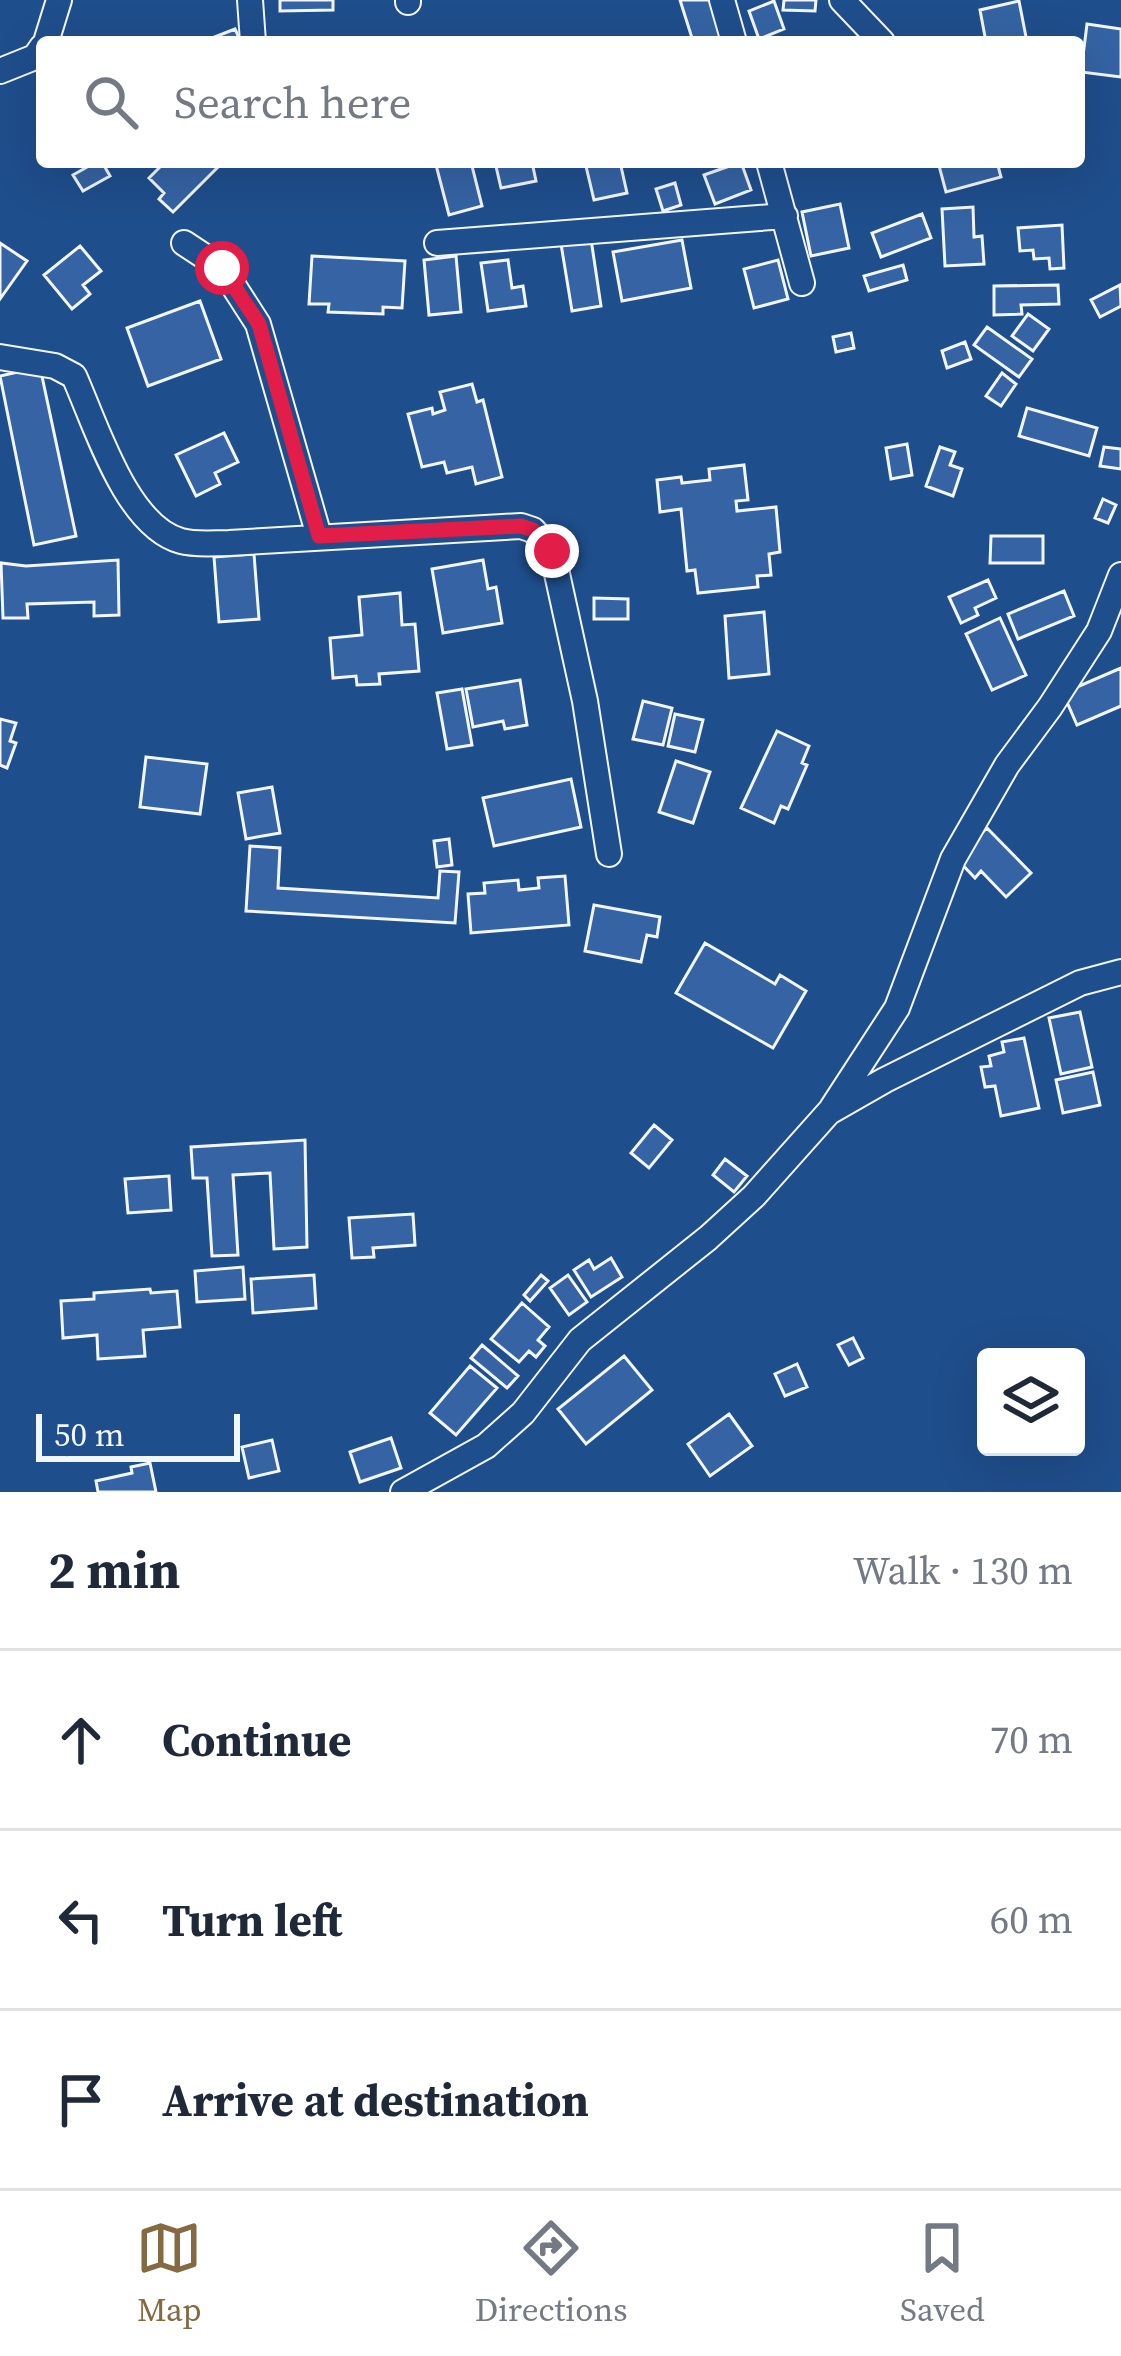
<!DOCTYPE html>
<html lang="en">
<head>
<meta charset="utf-8">
<style>
	:root { --surface:#fff; --page:#f6f6f7; --text:#1f2937; --muted:#747a83; --line:#e0e1e3; --accent:#846941 }
	body { margin:0; font-family:"Source Serif 4",serif; background:var(--page); color:var(--text) }
	.controls { position:absolute; right:36px; bottom:36px; display:grid; overflow:hidden; border-radius:12px; box-shadow:0 12px 48px #0002 }
	.controls button { width:108px; height:108px; display:grid; place-items:center; padding:0; border:0; border-bottom:3px solid var(--line); background:var(--surface); color:var(--text); font:60px sans-serif }
	.scale { position:absolute; left:36px; bottom:30px; width:204px; box-sizing:border-box; padding-left:12px; border:6px solid #f2f6ff; border-top:0; font-size:33px; line-height:42px; white-space:nowrap; color:#f2f6ff; -webkit-text-stroke:9px #1f4e8c; paint-order:stroke }
	.stop { position:absolute; width:36px; height:36px; margin:-27px; border:9px solid #e11d48; border-radius:50%; background:#fff }
	.stop.end { background:#e11d48; border-color:#fff; box-shadow:0 3px 12px #0008 }
	.list { margin:0; padding:0; list-style:none }
	h2 { display:flex; justify-content:space-between; align-items:center; height:156px; margin:0; padding:0 48px; font-size:51px }
	h2 small { font-size:39px; font-weight:400; color:var(--muted) }
	.list li { display:grid; grid-template-columns:78px 1fr auto; gap:36px; align-items:center; box-sizing:border-box; height:180px; padding:0 48px; border-top:3px solid var(--line) }
	.list b { display:block; font-size:45px; white-space:nowrap }
	.list em { font-size:39px; font-style:normal; color:var(--muted) }
	.icon { flex:none; width:66px; height:66px; fill:none; stroke:currentColor; stroke-width:2; stroke-linecap:round; stroke-linejoin:round }
	.map { position:relative; flex:none; width:1121px; height:1492px; overflow:hidden }
	.search { position:absolute; background:var(--surface); box-shadow:0 12px 48px #0002; left:36px; right:36px; top:36px; height:132px; display:flex; align-items:center; gap:30px; box-sizing:border-box; padding:0 42px; border-radius:12px; color:var(--muted); font-size:45px }
	.sheet { height:696px; background:var(--surface) }
	nav { display:flex; justify-content:space-around; align-items:center; box-sizing:border-box; height:168px; border-top:3px solid var(--line); background:var(--surface); font-size:33px; color:var(--muted) }
	nav a { display:grid; justify-items:center; gap:6px }
	nav .on { color:var(--accent) }
	.map>svg:first-child { display:block }
	.building { fill:#3563a3; stroke:#f2f6ff; stroke-width:3 }
	.lines { fill:none; stroke-linecap:round; stroke-linejoin:round }
	.minor-casing { stroke:#f2f6ff; stroke-width:28 }
	.minor { stroke:#1f4e8c; stroke-width:24 }
	.route { stroke:#e11d48; stroke-width:15 }
</style>
</head>
<body>
<div class="map">
<svg width="1121" height="1492" viewBox="0 0 1121 1492">
	<rect width="100%" height="100%" fill="#1f4e8c"/>
	<path class="building" d="M 280,0 L 333,0 L 333,10 L 280,11 Z
		M 680,0 L 713,0 L 725,42 L 677,42 L 692,38 Z
		M 784,0 L 816,0 L 815,11 L 783,10 Z
		M 774,1 L 784,29 L 759,39 L 749,11 Z
		M 1019,1 L 1027,42 L 986,42 L 980,10 Z
		M 1087,24 L 1121,29 L 1121,77 L 1081,72 Z
		M 235,29 L 241,42 L 202,42 Z
		M 96,162 L 102,162 L 110,176 L 83,191 L 73,175 Z
		M 165,162 L 223,162 L 173,212 L 159,199 L 164,193 L 149,178 Z
		M 446,162 L 471,162 L 482,206 L 449,215 L 436,165 Z
		M 495,162 L 532,162 L 536,181 L 501,188 Z
		M 585,162 L 620,162 L 627,193 L 594,200 Z
		M 741,162 L 751,190 L 715,204 L 704,175 Z
		M 938,162 L 997,162 L 1001,177 L 946,192 Z
		M 675,183 L 681,205 L 663,211 L 656,189 Z
		M 840,204 L 849,248 L 811,256 L 802,212 Z
		M 973,207 L 974,237 L 982,236 L 984,264 L 945,266 L 942,209 Z
		M 922,214 L 931,238 L 881,257 L 872,233 Z
		M 1062,225 L 1064,268 L 1050,269 L 1049,258 L 1034,259 L 1033,250 L 1020,251 L 1018,228 Z
		M 591,239 L 601,306 L 572,311 L 561,244 Z
		M 682,240 L 691,288 L 622,301 L 613,252 Z
		M 0,243 L 27,261 L 0,299 Z
		M 80,246 L 101,271 L 83,285 L 90,294 L 72,309 L 44,275 Z
		M 312,256 L 405,261 L 402,308 L 383,307 L 383,314 L 328,312 L 329,304 L 309,304 Z
		M 456,256 L 461,312 L 429,315 L 424,260 Z
		M 508,260 L 512,288 L 523,286 L 526,306 L 488,311 L 481,263 Z
		M 778,260 L 788,299 L 754,308 L 744,269 Z
		M 903,265 L 907,280 L 869,291 L 864,276 Z
		M 1058,285 L 1059,304 L 1021,305 L 1022,314 L 994,315 L 994,286 Z
		M 1120,285 L 1121,306 L 1100,317 L 1091,300 Z
		M 200,301 L 221,359 L 148,386 L 127,328 Z
		M 1028,314 L 1049,329 L 1033,351 L 1012,336 Z
		M 987,327 L 1032,359 L 1019,377 L 974,345 Z
		M 851,333 L 854,348 L 836,352 L 833,337 Z
		M 965,342 L 971,359 L 947,368 L 942,351 Z
		M 40,367 L 76,536 L 34,545 L 0,376 Z
		M 1002,373 L 1016,384 L 1001,406 L 986,396 Z
		M 472,384 L 477,402 L 483,400 L 502,477 L 476,484 L 472,467 L 447,473 L 444,462 L 422,467 L 408,414 L 432,408 L 433,414 L 445,410 L 440,392 Z
		M 1027,408 L 1097,428 L 1089,456 L 1019,436 Z
		M 224,433 L 238,462 L 215,473 L 220,484 L 196,496 L 176,455 Z
		M 907,444 L 912,475 L 891,479 L 886,448 Z
		M 940,447 L 955,452 L 950,465 L 962,469 L 953,496 L 926,486 Z
		M 1104,447 L 1121,449 L 1121,469 L 1100,466 Z
		M 744,465 L 748,500 L 736,501 L 737,511 L 776,507 L 780,552 L 769,554 L 771,575 L 757,576 L 758,587 L 698,593 L 695,570 L 687,571 L 681,509 L 660,512 L 657,480 L 681,477 L 682,483 L 710,480 L 709,469 Z
		M 1103,499 L 1116,505 L 1108,523 L 1095,518 Z
		M 991,536 L 1043,536 L 1043,563 L 990,563 Z
		M 254,554 L 259,619 L 219,622 L 214,557 Z
		M 118,560 L 119,615 L 94,616 L 94,602 L 27,604 L 28,618 L 3,618 L 1,563 L 26,566 Z
		M 483,560 L 488,589 L 496,587 L 502,623 L 443,633 L 432,569 Z
		M 988,580 L 996,598 L 975,608 L 978,615 L 961,623 L 949,597 Z
		M 1064,591 L 1074,616 L 1018,639 L 1008,614 Z
		M 400,593 L 402,625 L 415,624 L 419,671 L 379,674 L 380,684 L 357,685 L 356,676 L 333,678 L 330,638 L 362,635 L 359,597 Z
		M 594,598 L 628,599 L 628,619 L 594,619 Z
		M 764,612 L 769,674 L 729,678 L 725,616 Z
		M 1000,618 L 1026,675 L 992,690 L 966,634 Z
		M 1121,668 L 1121,706 L 1077,725 L 1063,693 Z
		M 520,680 L 527,725 L 505,729 L 503,721 L 473,727 L 466,689 Z
		M 462,689 L 472,745 L 447,749 L 437,693 Z
		M 643,701 L 672,708 L 663,745 L 633,739 Z
		M 675,714 L 703,720 L 695,752 L 668,746 Z
		M 0,719 L 16,723 L 10,741 L 16,743 L 7,768 L 0,765 Z
		M 777,731 L 809,746 L 802,763 L 807,765 L 788,809 L 781,806 L 774,823 L 741,808 Z
		M 146,757 L 207,764 L 200,814 L 140,807 Z
		M 676,761 L 710,772 L 693,823 L 659,812 Z
		M 571,779 L 581,827 L 494,846 L 483,798 Z
		M 272,787 L 280,833 L 246,839 L 238,793 Z
		M 987,828 L 1031,873 L 1006,897 L 981,871 L 975,878 L 956,858 Z
		M 449,839 L 452,865 L 437,867 L 434,841 Z
		M 250,846 L 280,848 L 278,888 L 438,898 L 440,871 L 459,872 L 455,923 L 246,911 Z
		M 565,876 L 569,925 L 471,933 L 468,894 L 485,893 L 484,883 L 518,880 L 519,890 L 539,888 L 538,878 Z
		M 594,905 L 660,917 L 657,937 L 647,935 L 641,962 L 585,951 Z
		M 705,943 L 775,984 L 780,975 L 806,991 L 773,1048 L 676,993 Z
		M 1080,1012 L 1092,1067 L 1061,1074 L 1049,1018 Z
		M 1024,1038 L 1039,1108 L 1001,1116 L 995,1086 L 985,1087 L 981,1067 L 991,1066 L 989,1056 L 1004,1052 L 1002,1042 Z
		M 1093,1072 L 1100,1105 L 1063,1113 L 1056,1080 Z
		M 654,1125 L 672,1140 L 649,1168 L 631,1153 Z
		M 305,1140 L 307,1247 L 274,1249 L 270,1173 L 233,1175 L 238,1255 L 212,1256 L 207,1178 L 193,1178 L 191,1147 Z
		M 725,1159 L 747,1176 L 734,1192 L 713,1175 Z
		M 169,1176 L 171,1210 L 128,1213 L 125,1179 Z
		M 413,1214 L 415,1245 L 373,1248 L 374,1257 L 352,1258 L 349,1218 Z
		M 611,1258 L 622,1277 L 591,1297 L 574,1270 L 589,1260 L 594,1269 Z
		M 243,1267 L 245,1299 L 197,1302 L 195,1271 Z
		M 314,1275 L 316,1308 L 253,1313 L 251,1279 Z
		M 541,1275 L 548,1281 L 530,1301 L 524,1295 Z
		M 568,1275 L 587,1302 L 569,1315 L 550,1288 Z
		M 150,1289 L 151,1293 L 177,1291 L 180,1327 L 143,1330 L 145,1356 L 98,1359 L 97,1335 L 63,1338 L 61,1301 L 94,1299 L 94,1293 Z
		M 522,1303 L 549,1327 L 538,1340 L 545,1346 L 536,1357 L 529,1351 L 519,1362 L 491,1339 Z
		M 853,1338 L 863,1358 L 849,1365 L 838,1345 Z
		M 482,1345 L 518,1376 L 507,1388 L 471,1358 Z
		M 624,1356 L 652,1390 L 586,1444 L 558,1409 Z
		M 797,1364 L 807,1387 L 785,1396 L 775,1374 Z
		M 470,1366 L 497,1388 L 456,1435 L 430,1413 Z
		M 729,1414 L 752,1446 L 710,1476 L 688,1444 Z
		M 391,1438 L 401,1468 L 360,1482 L 350,1452 Z
		M 272,1440 L 279,1471 L 249,1478 L 242,1447 Z
		M 150,1463 L 156,1492 L 98,1492 L 96,1481 L 132,1473 L 131,1467 Z"/>
	<g class="lines">
		<g class="minor-casing">
			<path id="minor" d="M 250,0 L 253,42
				M 722,0 L 734,42
				M 842,0 L 882,42
				M 408,2 L 408,0
				M 46,42 L 59,0
				M 0,71 L 35,57 L 42,47
				M 769,162 L 802,283
				M 184,243 L 222,268 L 258,324 L 319,536
				M 437,243 L 785,216
				M 0,357 L 55,366 L 74,376 C 96,425 126,526 181,541 C 195,545 214,543 229,543 L 521,526 L 533,530 L 552,551 L 585,701 L 609,854
				M 832,1108 L 897,1008 L 953,859 L 1007,765 L 1050,707 L 1099,631 L 1121,575
				M 403,1492 L 486,1446 L 523,1413 L 580,1340 L 708,1238 L 754,1196 L 829,1112 L 885,1080 L 1080,983 L 1121,972"/>
		</g>
		<use href="#minor" class="minor"/>
	</g>
	<g class="lines">
		<path class="route" d="M 222,268 L 259,324 L 319,536 L 521,526 L 533,530 L 552,551"/>
	</g>
</svg>
<div class="controls">
<button><svg class="icon" aria-label="layers" viewBox="0 0 24 24"><path d="M12 4l9 5-9 5-9-5zM3 14l9 5 9-5"/></svg></button>
</div>
<div class="scale">50 m</div>
<div class="stop" style="left:222px;top:268px"></div>
<div class="stop end" style="left:552px;top:551px"></div>
<div class="search"><svg class="icon" aria-label="search" viewBox="0 0 24 24"><circle cx="10" cy="10" r="6"/><path d="M15 15l6 6"/></svg>Search here</div>
</div>
<section class="sheet">
<h2>2 min<small>Walk · 130 m</small></h2>
<ul class="list">
<li><svg class="icon" aria-label="ahead" viewBox="0 0 24 24"><path d="M12 20V5M6 11l6-6 6 6"/></svg><div><b>Continue</b></div><em>70 m</em></li>
<li><svg class="icon" aria-label="left" viewBox="0 0 24 24"><path d="M17 20v-9H6M10 6l-5 5 5 5"/></svg><div><b>Turn left</b></div><em>60 m</em></li>
<li><svg class="icon" aria-label="arrive" viewBox="0 0 24 24"><path d="M6 21V4h12l-3 4 3 4H6"/></svg><div><b>Arrive at destination</b></div></li>
</ul>
</section>
<nav>
<a class="on"><svg class="icon" aria-label="map" viewBox="0 0 24 24"><path d="M3 6l6-2 6 2 6-2v14l-6 2-6-2-6 2zM9 4v14M15 6v14"/></svg>Map</a>
<a><svg class="icon" aria-label="directions" viewBox="0 0 24 24"><path d="M12 3l9 9-9 9-9-9zM9 14v-3h6M13 9l2 2-2 2"/></svg>Directions</a>
<a><svg class="icon" aria-label="saved" viewBox="0 0 24 24"><path d="M7 4h10v16l-5-4-5 4z"/></svg>Saved</a>
</nav>
</body>
</html>
